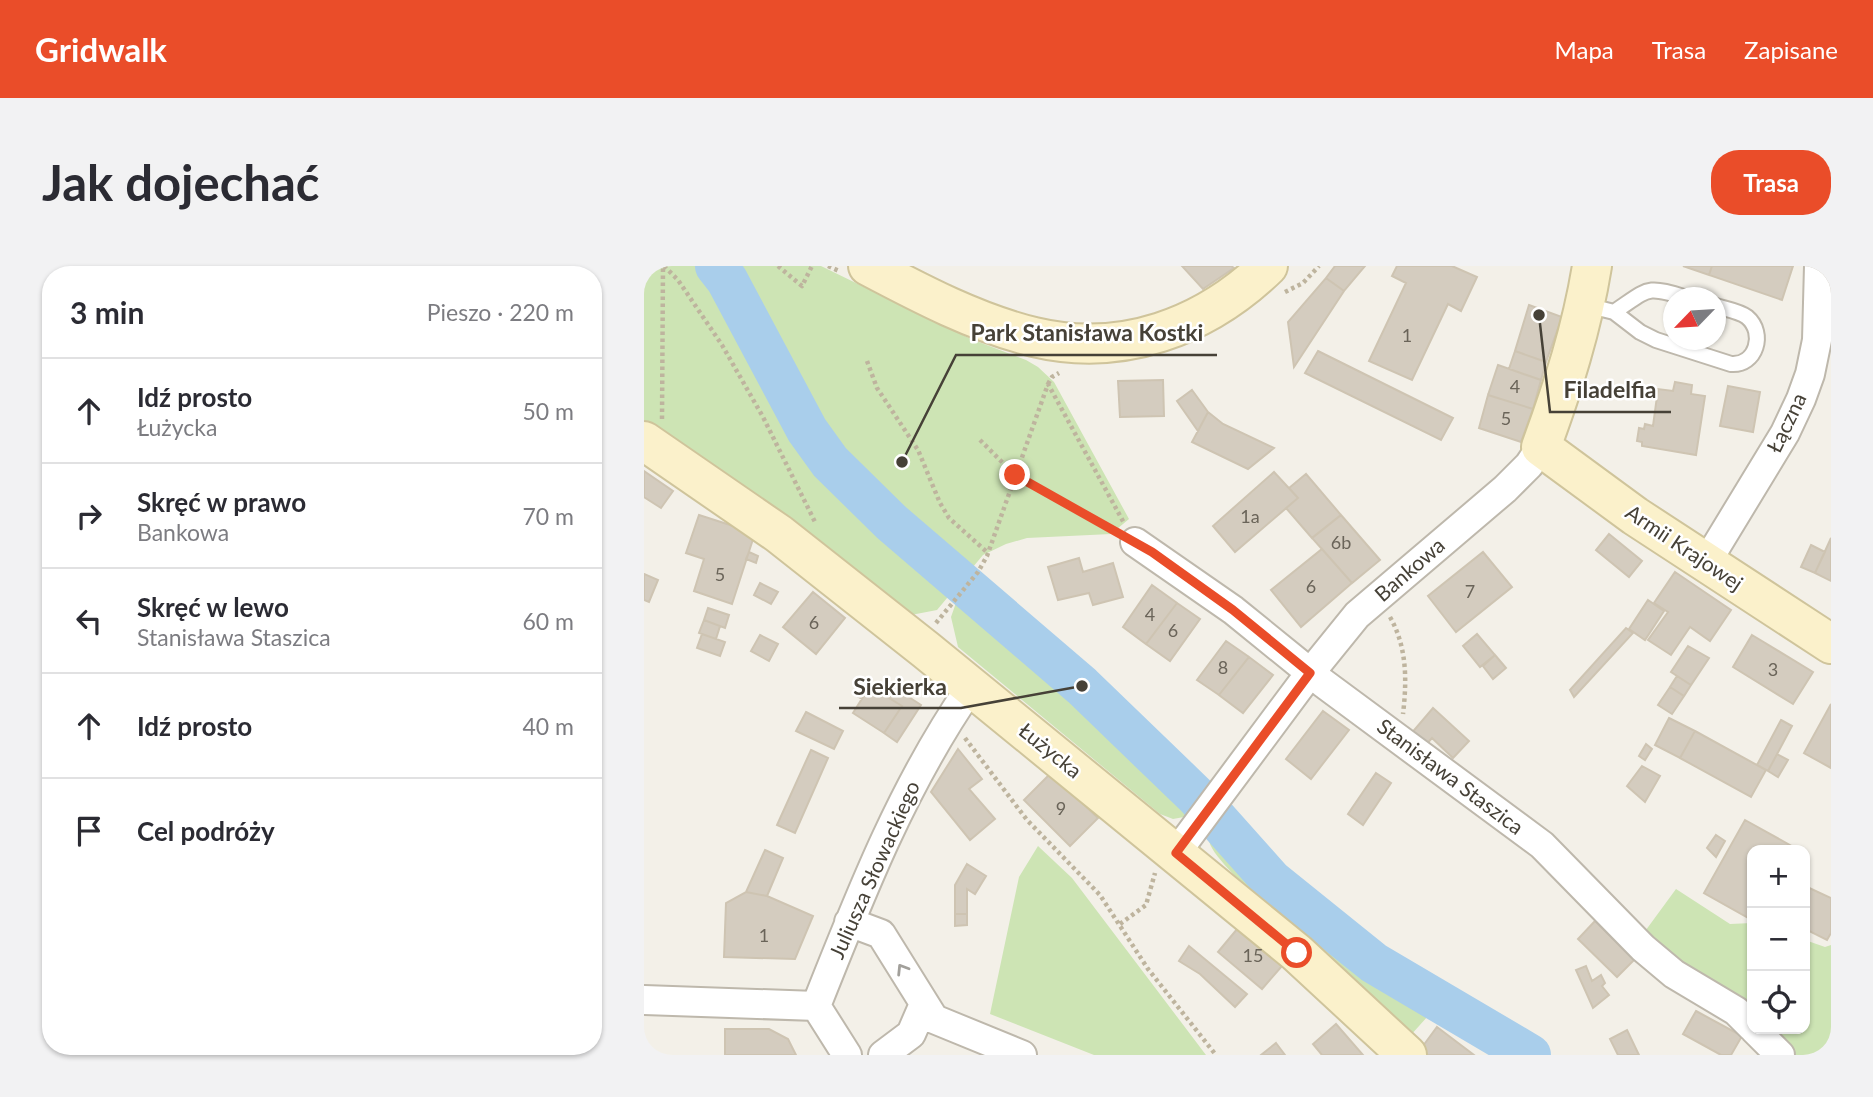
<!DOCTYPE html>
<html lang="pl">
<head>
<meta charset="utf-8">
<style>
	:root { --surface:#fff; --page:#f2f2f3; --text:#2b2b33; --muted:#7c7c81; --line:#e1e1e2; --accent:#ea4d29 }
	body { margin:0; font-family:Lato,sans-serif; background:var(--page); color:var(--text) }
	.controls { position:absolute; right:21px; bottom:21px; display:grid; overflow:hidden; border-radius:14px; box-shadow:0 2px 5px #0004 }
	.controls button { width:63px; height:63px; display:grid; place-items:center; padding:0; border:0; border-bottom:2px solid var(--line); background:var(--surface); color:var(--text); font:35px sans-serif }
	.compass { position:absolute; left:1019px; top:21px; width:63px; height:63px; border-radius:50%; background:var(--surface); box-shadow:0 2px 5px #0004; rotate:245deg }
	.stop { position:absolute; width:21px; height:21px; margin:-16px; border:5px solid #ea4d29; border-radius:50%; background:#fff }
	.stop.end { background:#ea4d29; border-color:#fff; box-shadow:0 2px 7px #0008 }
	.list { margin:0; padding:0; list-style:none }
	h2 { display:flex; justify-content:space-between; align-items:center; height:91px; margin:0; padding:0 28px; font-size:30px }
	h2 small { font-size:23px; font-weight:400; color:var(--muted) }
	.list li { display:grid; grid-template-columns:46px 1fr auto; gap:21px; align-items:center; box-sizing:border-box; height:105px; padding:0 28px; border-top:2px solid var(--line) }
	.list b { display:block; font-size:26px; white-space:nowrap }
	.list p { margin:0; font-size:23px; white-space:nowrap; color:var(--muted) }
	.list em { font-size:23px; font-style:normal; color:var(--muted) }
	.icon { flex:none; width:38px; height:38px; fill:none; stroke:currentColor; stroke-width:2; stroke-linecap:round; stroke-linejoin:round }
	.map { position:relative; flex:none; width:1187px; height:789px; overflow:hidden; border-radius:28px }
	header { display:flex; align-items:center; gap:42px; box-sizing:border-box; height:98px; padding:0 35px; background:var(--accent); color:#fff }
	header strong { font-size:33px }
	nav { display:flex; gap:38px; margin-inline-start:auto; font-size:24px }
	.intro { display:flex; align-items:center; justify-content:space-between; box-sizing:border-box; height:168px; padding:0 42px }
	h1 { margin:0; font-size:49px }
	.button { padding:18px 32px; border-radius:28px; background:var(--accent); color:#fff; font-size:24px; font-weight:700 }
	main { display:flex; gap:42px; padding:0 42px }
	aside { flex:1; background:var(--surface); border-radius:28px; box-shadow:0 2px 5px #0004 }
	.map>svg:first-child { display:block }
	.green { fill:#cde4b4 }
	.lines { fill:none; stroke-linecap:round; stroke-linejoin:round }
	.river { stroke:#a9ceeb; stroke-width:42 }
	.building { fill:#d4ccbf; stroke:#cec4b2; stroke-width:2 }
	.lane-casing { stroke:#beb8ac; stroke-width:18 }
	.street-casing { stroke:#beb8ac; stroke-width:32 }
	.secondary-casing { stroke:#cfc49b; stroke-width:42 }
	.path { stroke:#beb49e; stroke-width:4.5; stroke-dasharray:3.5 3.5; stroke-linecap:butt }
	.lane { stroke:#fff; stroke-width:14 }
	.street { stroke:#fff; stroke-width:28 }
	.secondary { stroke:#fbf1cb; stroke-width:38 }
	.oneway { stroke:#a2a09b }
	.route { stroke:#ea4d29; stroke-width:9 }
	.labels { text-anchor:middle; stroke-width:5; stroke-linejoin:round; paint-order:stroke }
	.number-label { font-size:18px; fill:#6a6459 }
	.street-label { font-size:21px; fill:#464137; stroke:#fff }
	.leader { fill:none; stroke:#464137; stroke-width:2.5 }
	.callout-dot { fill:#464137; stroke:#fff; stroke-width:2.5 }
	.callout-label { font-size:23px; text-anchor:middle; font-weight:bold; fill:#464137; stroke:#fff; stroke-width:5; stroke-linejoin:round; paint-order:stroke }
</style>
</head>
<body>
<header>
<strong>Gridwalk</strong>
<nav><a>Mapa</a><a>Trasa</a><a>Zapisane</a></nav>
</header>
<div class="intro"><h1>Jak dojechać</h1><a class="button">Trasa</a></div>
<main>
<aside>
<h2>3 min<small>Pieszo · 220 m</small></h2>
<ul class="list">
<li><svg class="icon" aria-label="ahead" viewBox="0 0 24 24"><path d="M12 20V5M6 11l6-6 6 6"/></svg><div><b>Idź prosto</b><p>Łużycka</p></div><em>50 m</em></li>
<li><svg class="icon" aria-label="right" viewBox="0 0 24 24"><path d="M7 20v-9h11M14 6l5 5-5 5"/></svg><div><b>Skręć w prawo</b><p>Bankowa</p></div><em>70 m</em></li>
<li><svg class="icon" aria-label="left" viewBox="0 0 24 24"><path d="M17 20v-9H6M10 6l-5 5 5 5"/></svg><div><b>Skręć w lewo</b><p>Stanisława Staszica</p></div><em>60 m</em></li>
<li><svg class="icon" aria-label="ahead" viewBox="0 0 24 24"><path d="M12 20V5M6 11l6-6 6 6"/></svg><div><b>Idź prosto</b></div><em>40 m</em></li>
<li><svg class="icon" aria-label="arrive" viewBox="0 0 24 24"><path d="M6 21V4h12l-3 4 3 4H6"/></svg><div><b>Cel podróży</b></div></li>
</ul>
</aside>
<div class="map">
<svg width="1187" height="789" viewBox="0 0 1187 789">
	<rect width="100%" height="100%" fill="#f3f0e8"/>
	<path class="green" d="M 15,0 L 177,0 L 327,73 L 382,94 L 394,101 L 410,116 L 485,253 L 467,268 L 383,272 L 362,278 L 339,289 L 293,344 L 267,349 L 108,225 L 0,154 L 0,9 Z
		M 313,334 L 546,543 L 540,551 L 529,553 L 516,548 L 314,381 L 307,351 Z
		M 570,566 C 615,613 664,660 718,697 C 742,713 768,726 793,740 L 766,770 C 747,750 729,730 708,712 C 684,689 567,600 565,574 Z
		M 394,580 L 428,612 L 562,789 L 450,789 L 346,748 L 375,611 Z
		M 1032,623 L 1086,658 L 1108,657 L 1108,745 L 1078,728 L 999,668 Z
		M 1161,674 L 1181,681 L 1187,679 L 1187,789 L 1150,789 L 1126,763 L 1161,763 Z"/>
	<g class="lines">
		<path class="river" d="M 72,0 L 83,14 L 163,164 L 186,196 L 247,256 L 438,420 L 553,531 L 627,614 L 730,697 L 886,789"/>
	</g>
	<path class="building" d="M 538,0 L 587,0 L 590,2 L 559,23 Z
		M 691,0 L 721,0 L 700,25 L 682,12 Z
		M 753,0 L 808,0 L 833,11 L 817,45 L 804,38 L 768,114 L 725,95 L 762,17 L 748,10 Z
		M 1039,0 L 1068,0 L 1065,9 Z
		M 1068,0 L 1149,0 L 1138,34 L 1065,9 Z
		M 682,12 L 700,25 L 650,101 L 644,56 Z
		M 885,39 L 918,51 L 902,96 L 871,85 Z
		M 674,85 L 809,152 L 797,174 L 661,107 Z
		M 871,85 L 902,96 L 897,114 L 865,103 Z
		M 854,99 L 897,114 L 889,143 L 844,129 Z
		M 519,114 L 520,150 L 476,151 L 474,115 Z
		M 1031,116 L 1048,119 L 1047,128 L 1061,130 L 1052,189 L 998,180 L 998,176 L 993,175 L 995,162 L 1000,163 L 1001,158 L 1009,160 L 1014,123 L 1029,125 Z
		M 1084,120 L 1116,126 L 1109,166 L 1076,160 Z
		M 548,124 L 564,146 L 554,165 L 533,135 Z
		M 844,129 L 889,143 L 877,176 L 835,162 Z
		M 564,146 L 579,158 L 630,182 L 604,203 L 548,176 Z
		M 0,205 L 29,225 L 17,242 L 0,231 Z
		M 630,206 L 654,232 L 591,286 L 569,260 Z
		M 662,208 L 697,249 L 668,272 L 642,242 L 654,232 L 645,222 Z
		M 55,249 L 111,267 L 88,338 L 50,325 L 60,293 L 42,287 Z
		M 697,249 L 736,294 L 708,317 L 668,272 Z
		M 965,268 L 998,295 L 985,311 L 952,284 Z
		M 1187,272 L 1187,315 L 1171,307 Z
		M 1167,279 L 1181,286 L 1171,307 L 1157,301 Z
		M 678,283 L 708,317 L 657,361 L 627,324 Z
		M 105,286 L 114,290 L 112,297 L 102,293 Z
		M 839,286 L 868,321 L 812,366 L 784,330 Z
		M 435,292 L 439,306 L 469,297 L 479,331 L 449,339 L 445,327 L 414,334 L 404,301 Z
		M 1031,306 L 1087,344 L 1066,375 L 1046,361 L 1027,389 L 1004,374 L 1024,346 L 1010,337 Z
		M 0,308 L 14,314 L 5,336 L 0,334 Z
		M 116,317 L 134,326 L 127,338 L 110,329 Z
		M 508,319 L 533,337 L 502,378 L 479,361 Z
		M 169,326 L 201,352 L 172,388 L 139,361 Z
		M 1004,334 L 1020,345 L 1001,374 L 985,363 Z
		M 533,337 L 556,353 L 526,395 L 502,378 Z
		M 64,342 L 85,349 L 81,362 L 60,354 Z
		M 60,354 L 76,360 L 72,373 L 55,367 Z
		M 982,362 L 989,367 L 930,431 L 926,424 Z
		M 58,368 L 81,376 L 76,390 L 53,382 Z
		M 833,368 L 851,389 L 836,401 L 819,380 Z
		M 116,369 L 134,378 L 125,395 L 107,385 Z
		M 1108,369 L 1169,406 L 1149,438 L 1089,401 Z
		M 582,375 L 605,391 L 575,429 L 553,414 Z
		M 1044,380 L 1065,392 L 1047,419 L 1027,406 Z
		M 851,389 L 862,402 L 849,413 L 839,400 Z
		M 605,391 L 629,409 L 599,447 L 575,429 Z
		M 1033,410 L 1047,419 L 1040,430 L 1026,421 Z
		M 221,413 L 228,418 L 218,433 L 211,429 Z
		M 226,420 L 258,440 L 240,467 L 209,447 Z
		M 1026,421 L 1040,430 L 1028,448 L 1014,439 Z
		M 251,422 L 277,439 L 253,476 L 240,467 L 258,440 L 245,432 Z
		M 1187,438 L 1187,502 L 1160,487 Z
		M 789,442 L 825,475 L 809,492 L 788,472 L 779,482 L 766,469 Z
		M 679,445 L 705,464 L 667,513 L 642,493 Z
		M 162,446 L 199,465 L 190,483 L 152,465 Z
		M 1025,452 L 1051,465 L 1036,492 L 1011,479 Z
		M 1137,454 L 1148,460 L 1124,505 L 1113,499 Z
		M 1051,465 L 1122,504 L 1107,531 L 1036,492 Z
		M 1002,478 L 1008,483 L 1001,494 L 995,490 Z
		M 314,483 L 338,513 L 325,523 L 351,553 L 326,574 L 287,526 Z
		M 167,484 L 184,492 L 151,567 L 133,559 Z
		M 1133,488 L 1144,494 L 1134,511 L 1124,505 Z
		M 998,500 L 1016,510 L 1001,536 L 983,520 Z
		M 407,507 L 454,552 L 426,580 L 380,534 Z
		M 732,507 L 747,517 L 719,559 L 704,548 Z
		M 1101,554 L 1153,583 L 1108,584 L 1108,654 L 1060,627 Z
		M 1072,569 L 1081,575 L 1072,591 L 1063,582 Z
		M 121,584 L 139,592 L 123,630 L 102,626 Z
		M 323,598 L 342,610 L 331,628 L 323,623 L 323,648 L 311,648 L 311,619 Z
		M 1161,620 L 1187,632 L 1187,667 L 1183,674 L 1161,663 Z
		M 102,626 L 123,630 L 169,650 L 151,693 L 80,691 L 82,637 Z
		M 311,648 L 323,648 L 323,659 L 311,660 Z
		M 951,655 L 990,694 L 973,711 L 934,673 Z
		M 599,656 L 644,693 L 618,723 L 574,686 Z
		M 545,680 L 603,728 L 591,741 L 556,708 L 535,695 Z
		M 942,700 L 948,715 L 957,709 L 961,717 L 958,720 L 965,729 L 949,742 L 932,704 Z
		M 1052,745 L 1098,770 L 1087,789 L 1077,789 L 1039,768 Z
		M 692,758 L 719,789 L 678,789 L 669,778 Z
		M 793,761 L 830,789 L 782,789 L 776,784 Z
		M 81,763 L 125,763 L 144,773 L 152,789 L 81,789 Z
		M 983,764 L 995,789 L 974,789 L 966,773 Z
		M 632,777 L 641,789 L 617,789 Z"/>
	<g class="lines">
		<g class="lane-casing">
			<path id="lane" d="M 942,39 L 970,46 L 996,66 L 1012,74 L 1087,98 C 1112,100 1122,67 1103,51 C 1095,45 1081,43 1072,40
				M 970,46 C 1006,22 1001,19 1043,32"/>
		</g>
		<g class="street-casing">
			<path id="street" d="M 491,276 L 589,344 L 679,417 L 898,579 L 999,682 L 1030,708 L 1092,745 L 1108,761
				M 1062,297 L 1141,167 L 1157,133 L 1166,108 L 1173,74 L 1175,0
				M 532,587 L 666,407 L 713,349 L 861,223 L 885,199 L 897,181
				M 205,656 L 237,668 L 290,753 L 378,789
				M 0,734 L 172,740
				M 172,740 C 216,629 259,519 327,421
				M 172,740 L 203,789
				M 1110,763 L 1136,789
				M 239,789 L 267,768 L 280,738"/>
		</g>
		<g class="secondary-casing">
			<path id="secondary" d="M 224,0 C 277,28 332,57 390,71 C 478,92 561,61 624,0
				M 948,0 C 938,62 919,121 897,181 L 991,250 L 1187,378
				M 0,175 L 135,268 L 282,384 L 653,687 L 763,789"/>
		</g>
		<path class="path" d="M 20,0 L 34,14 L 78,79 L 119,151 L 172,258
			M 134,0 L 158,20 L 168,0
			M 184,0 L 195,5
			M 0,4 L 6,0
			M 641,26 L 659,17 L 675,0
			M 223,95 L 233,122 L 274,184 L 296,237 L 305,252 L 344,287
			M 404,118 L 408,111 L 415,107
			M 18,153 L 19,0
			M 336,174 L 360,198
			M 371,209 L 471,265
			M 746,351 C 763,381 763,414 759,448
			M 292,357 L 334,306 L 343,290 L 404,118 L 480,257
			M 321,472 L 383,554 L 456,629 L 504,703 L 572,789
			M 476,658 L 502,639 L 511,607"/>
		<use href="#lane" class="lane"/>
		<use href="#street" class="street"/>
		<use href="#secondary" class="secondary"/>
	</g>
	<defs><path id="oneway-chevron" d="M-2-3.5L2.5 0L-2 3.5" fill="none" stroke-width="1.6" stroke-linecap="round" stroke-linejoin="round" transform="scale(1.75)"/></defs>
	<use class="oneway" href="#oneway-chevron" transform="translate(258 703) rotate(-122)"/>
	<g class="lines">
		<path class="route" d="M 371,209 L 508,286 L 589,344 L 666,407 L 532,587 L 653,687"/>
	</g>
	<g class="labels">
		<g class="number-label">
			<text x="763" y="76">1</text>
			<text x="871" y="127">4</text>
			<text x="862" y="159">5</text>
			<text x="606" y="257">1a</text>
			<text x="697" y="283">6b</text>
			<text x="76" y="315">5</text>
			<text x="667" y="327">6</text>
			<text x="826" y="332">7</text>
			<text x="506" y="355">4</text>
			<text x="170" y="363">6</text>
			<text x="529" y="371">6</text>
			<text x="579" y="408">8</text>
			<text x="1129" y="410">3</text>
			<text x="417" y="549">9</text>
			<text x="120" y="676">1</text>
			<text x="609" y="696">15</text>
		</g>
		<g class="street-label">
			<text transform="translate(1143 157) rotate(-64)" y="7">Łączna</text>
			<text transform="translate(1040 282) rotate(34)" y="7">Armii Krajowej</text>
			<text transform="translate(766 304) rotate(-41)" y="7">Bankowa</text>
			<text transform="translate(406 485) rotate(39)" y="7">Łużycka</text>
			<text transform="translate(806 511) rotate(37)" y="7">Stanisława Staszica</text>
			<text transform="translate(231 604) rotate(-66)" y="7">Juliusza Słowackiego</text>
		</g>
	</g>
	<path class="leader" d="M258 196L312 89H573M895 49L906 146H1027M438 420L317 442H195"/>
	<g class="callout-dot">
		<circle cx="258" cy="196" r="7"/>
		<circle cx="895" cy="49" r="7"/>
		<circle cx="438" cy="420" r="7"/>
	</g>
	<g class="callout-label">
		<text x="443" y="75">Park Stanisława Kostki</text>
		<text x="966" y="132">Filadelfia</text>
		<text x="256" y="429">Siekierka</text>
	</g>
</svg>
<div class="controls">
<button>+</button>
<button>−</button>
<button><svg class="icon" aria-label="locate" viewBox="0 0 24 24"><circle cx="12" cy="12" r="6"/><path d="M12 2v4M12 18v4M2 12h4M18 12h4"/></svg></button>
</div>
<svg class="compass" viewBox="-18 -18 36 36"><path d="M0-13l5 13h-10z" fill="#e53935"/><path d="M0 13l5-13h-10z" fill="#7c7c81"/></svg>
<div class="stop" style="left:653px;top:687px"></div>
<div class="stop end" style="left:371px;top:209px"></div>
</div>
</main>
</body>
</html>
